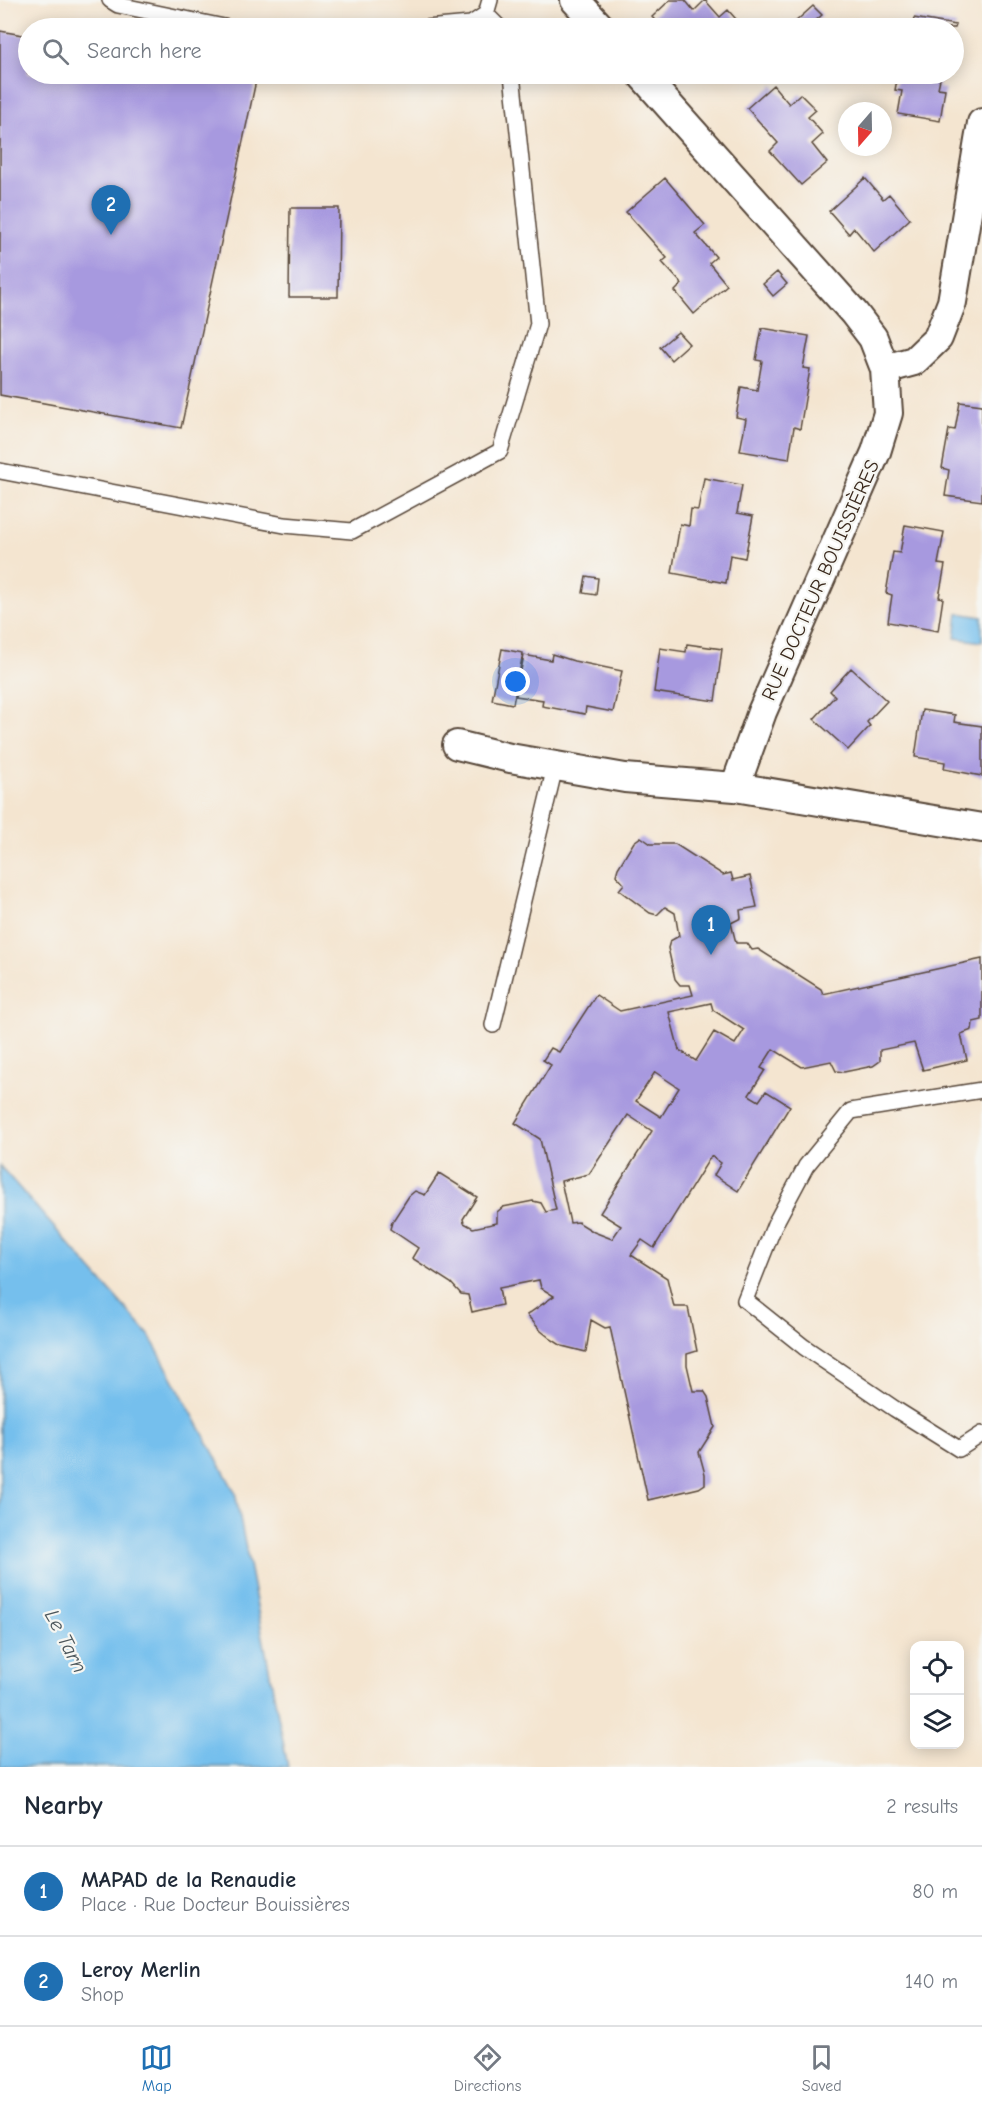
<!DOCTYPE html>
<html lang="en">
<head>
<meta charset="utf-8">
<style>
	:root { --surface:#fff; --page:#f2f2f3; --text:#1f2937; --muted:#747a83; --line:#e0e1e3; --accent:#1f6fb2 }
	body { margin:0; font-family:"Comic Neue",sans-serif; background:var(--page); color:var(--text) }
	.controls { position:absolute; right:18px; bottom:18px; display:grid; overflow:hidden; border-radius:12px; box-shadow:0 3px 15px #0003 }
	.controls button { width:54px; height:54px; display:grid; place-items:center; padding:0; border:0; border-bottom:2px solid var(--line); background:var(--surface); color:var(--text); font:30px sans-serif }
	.compass { position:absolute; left:838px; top:102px; width:54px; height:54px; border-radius:50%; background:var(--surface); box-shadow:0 3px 15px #0003; rotate:200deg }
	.you { position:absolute; left:516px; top:682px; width:21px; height:21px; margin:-15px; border:4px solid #fff; border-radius:50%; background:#1a73e8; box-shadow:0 0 0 9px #1a73e833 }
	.badge { display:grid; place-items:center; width:39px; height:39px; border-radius:50%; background:var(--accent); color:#fff; font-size:20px; font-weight:700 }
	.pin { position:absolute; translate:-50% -50px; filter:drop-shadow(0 2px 3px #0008) }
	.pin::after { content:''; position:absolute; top:32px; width:21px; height:18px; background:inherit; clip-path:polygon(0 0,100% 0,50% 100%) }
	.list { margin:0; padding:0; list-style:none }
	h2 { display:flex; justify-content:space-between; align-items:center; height:78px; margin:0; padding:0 24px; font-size:26px }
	h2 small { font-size:20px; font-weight:400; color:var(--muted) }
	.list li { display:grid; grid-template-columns:39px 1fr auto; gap:18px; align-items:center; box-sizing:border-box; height:90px; padding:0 24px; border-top:2px solid var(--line) }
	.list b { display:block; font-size:22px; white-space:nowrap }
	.list p { margin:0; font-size:20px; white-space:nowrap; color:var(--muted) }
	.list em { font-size:20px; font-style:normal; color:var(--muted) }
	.icon { flex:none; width:33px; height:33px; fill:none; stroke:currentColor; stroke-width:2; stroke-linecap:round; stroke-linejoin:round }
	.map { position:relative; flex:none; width:982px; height:1767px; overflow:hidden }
	.search { position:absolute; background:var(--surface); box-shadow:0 3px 15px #0003; left:18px; right:18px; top:18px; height:66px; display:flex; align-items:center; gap:15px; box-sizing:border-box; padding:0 21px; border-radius:33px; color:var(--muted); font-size:22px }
	.sheet { height:258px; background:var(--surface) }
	nav { display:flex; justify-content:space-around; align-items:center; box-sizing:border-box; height:84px; border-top:2px solid var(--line); background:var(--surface); font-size:16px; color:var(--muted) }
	nav a { display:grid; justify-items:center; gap:3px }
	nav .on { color:var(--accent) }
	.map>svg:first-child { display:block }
	.water { fill:#74bfed; stroke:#587486; stroke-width:1.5 }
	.building { fill:#a799df; fill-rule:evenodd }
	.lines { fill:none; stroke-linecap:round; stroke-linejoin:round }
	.service-casing { stroke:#574639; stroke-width:18 }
	.minor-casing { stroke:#574639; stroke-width:32 }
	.service { stroke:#fff; stroke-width:15 }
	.minor { stroke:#fff; stroke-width:28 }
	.labels { text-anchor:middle; stroke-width:4.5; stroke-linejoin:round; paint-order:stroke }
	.street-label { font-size:20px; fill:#3b2a1e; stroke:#f6f6f2 }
	.water-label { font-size:21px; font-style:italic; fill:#4c575c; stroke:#f6f6f2 }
</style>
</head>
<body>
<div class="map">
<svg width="982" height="1767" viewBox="0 0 982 1767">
	<rect width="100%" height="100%" fill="#f6f6f2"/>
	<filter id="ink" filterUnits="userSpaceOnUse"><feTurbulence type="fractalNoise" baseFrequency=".0167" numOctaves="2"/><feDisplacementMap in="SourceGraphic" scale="12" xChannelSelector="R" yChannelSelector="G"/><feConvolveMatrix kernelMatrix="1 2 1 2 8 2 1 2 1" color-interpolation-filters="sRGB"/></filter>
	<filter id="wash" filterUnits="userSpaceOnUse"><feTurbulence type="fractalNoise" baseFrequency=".008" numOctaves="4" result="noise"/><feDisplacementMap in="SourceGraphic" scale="24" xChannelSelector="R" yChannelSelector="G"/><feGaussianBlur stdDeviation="1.35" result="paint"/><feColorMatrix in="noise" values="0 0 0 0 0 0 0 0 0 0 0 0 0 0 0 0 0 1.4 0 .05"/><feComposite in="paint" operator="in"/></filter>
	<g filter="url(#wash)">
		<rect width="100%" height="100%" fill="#f4e5d0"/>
		<path class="water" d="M 958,613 L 982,617 L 982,642 L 955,638 Z
			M 0,1166 L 149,1335 L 235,1492 L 288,1767 L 0,1767 Z"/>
		<g id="blocks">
			<path class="building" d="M 670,0 L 685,0 L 694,11 L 705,0 L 720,17 L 728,10 L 743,27 L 741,28 L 662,28 L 652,17 Z
				M 813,6 L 822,15 L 807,28 L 798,28 L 794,23 Z
				M 914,18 L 956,25 L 955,28 L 912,28 Z
				M 0,31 L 28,36 L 28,74 L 244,74 L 257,76 L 181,428 L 0,395 Z
				M 898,74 L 941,74 L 938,88 L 945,89 L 940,121 L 898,114 L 902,91 L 895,90 Z
				M 773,85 L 789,104 L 800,94 L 816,110 L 808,117 L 823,134 L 812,144 L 827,163 L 801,185 L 770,151 L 778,143 L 747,108 Z
				M 665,178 L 705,225 L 695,233 L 716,257 L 709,263 L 727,285 L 694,314 L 675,291 L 682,284 L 662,262 L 667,258 L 626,212 Z
				M 865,178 L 883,199 L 889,194 L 910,219 L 874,252 L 854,228 L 849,234 L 829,211 Z
				M 290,208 L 339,208 L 338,297 L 289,297 Z
				M 777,272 L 787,284 L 773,296 L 763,284 Z
				M 762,328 L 809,336 L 803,368 L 810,369 L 800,429 L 794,427 L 789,459 L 740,451 L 746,419 L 736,417 L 741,387 L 757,390 L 762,361 L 756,360 Z
				M 678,332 L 689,344 L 671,360 L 660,347 Z
				M 960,402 L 982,405 L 982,501 L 945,496 L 949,470 L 942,468 L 949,429 L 955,430 Z
				M 704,478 L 742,485 L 737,513 L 753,516 L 745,558 L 730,555 L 726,583 L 672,573 L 680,524 L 689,526 L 691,509 L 698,510 Z
				M 905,525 L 944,532 L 938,564 L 945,565 L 939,597 L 943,598 L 938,631 L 888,622 L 892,595 L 886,593 L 893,552 L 900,553 Z
				M 586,576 L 598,578 L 596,595 L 583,593 Z
				M 687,644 L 722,649 L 715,701 L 654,692 L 660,648 L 686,652 Z
				M 502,649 L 523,653 L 513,704 L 492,700 Z
				M 552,654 L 574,661 L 622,671 L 613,712 L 586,707 L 585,714 L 542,706 L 543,700 L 516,696 L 524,655 L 551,660 Z
				M 851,668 L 887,701 L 867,722 L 870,726 L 848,750 L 814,719 L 835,696 L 830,691 Z
				M 922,710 L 955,715 L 954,722 L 982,726 L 982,776 L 944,769 L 945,762 L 915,757 Z
				M 641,837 L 651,844 L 675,844 L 723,875 L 731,873 L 733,880 L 750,876 L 757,907 L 740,910 L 741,918 L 731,923 L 736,943 L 747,943 L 752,950 L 758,949 L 821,989 L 823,994 L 982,959 L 982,1020 L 973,1022 L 972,1030 L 961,1034 L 967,1060 L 923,1070 L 914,1043 L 880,1050 L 880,1061 L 873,1066 L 844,1072 L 836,1071 L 831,1061 L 802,1067 L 773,1049 L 761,1068 L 765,1070 L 749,1095 L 759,1101 L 766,1091 L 790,1106 L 738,1191 L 714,1175 L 721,1163 L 711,1156 L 654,1248 L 642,1240 L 631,1255 L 667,1278 L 674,1307 L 688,1307 L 697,1351 L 687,1354 L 687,1365 L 693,1391 L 704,1391 L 708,1397 L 715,1427 L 699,1452 L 705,1474 L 705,1484 L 699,1488 L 648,1500 L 610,1327 L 605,1328 L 591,1320 L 586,1352 L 562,1346 L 551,1339 L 541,1331 L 527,1315 L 554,1296 L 541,1288 L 539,1280 L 499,1288 L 502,1305 L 472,1312 L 468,1295 L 461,1294 L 451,1283 L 412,1258 L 418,1248 L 390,1229 L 392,1222 L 409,1196 L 415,1191 L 425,1195 L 439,1173 L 477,1197 L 463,1219 L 464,1223 L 473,1228 L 497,1223 L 497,1212 L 503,1207 L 533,1201 L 541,1203 L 546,1212 L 556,1210 L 540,1139 L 515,1123 L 551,1065 L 543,1060 L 551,1048 L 559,1052 L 596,995 L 620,1011 L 693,995 L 690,985 L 680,985 L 675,979 L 668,948 L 670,941 L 679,936 L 675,913 L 665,907 L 657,915 L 650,913 L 619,890 L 624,884 L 616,875 L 618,868 L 634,842 ZM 711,1003 L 713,1010 L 744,1030 L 735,1044 L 714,1032 L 696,1061 L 679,1050 L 669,1012 ZM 655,1072 L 679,1088 L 661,1117 L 636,1101 ZM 628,1115 L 652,1131 L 600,1213 L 621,1226 L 612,1239 L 594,1232 L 578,1222 L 570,1223 L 561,1181 L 589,1174 Z"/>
		</g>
	</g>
	<g filter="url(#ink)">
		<use href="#blocks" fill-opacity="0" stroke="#574639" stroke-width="1.5"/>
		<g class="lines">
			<g class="service-casing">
				<path id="service" d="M 110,0 L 118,5 L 229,28
					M 486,14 L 500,28
					M 426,28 L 471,24 L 486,14 L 490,0
					M 0,471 L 284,525 L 352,531 L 500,451 L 538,324 L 512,74
					M 493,1025 L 555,767
					M 982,1090 L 851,1111 L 806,1166 L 775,1224 L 745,1300 L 804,1347 L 895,1409 L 959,1449 L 982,1434"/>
			</g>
			<g class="minor-casing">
				<path id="minor" d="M 575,0 L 601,28
					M 641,74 L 854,313 L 873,338 L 885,369 L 888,413 L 876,452 L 762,712 L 735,787 L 982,828
					M 885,369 L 914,361 L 938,338 L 952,302 L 982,123
					M 457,745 L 510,758 L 625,778 L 735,787"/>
			</g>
			<use href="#service" class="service"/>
			<use href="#minor" class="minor"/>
		</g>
	</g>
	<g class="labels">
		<g class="street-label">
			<text transform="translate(820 580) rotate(-66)" y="7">RUE DOCTEUR BOUISSIÈRES</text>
		</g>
		<g class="water-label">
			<text transform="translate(66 1641) rotate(63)" y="7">Le Tarn</text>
		</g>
	</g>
</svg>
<div class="controls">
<button><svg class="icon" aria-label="locate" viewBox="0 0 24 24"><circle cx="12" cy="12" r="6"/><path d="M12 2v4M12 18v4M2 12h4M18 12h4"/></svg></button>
<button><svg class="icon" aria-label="layers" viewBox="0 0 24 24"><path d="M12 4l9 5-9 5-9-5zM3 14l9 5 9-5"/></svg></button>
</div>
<svg class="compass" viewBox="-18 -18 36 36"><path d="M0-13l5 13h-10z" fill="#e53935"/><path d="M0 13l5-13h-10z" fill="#747a83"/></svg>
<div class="you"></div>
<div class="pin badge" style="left:711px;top:955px">1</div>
<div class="pin badge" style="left:111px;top:235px">2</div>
<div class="search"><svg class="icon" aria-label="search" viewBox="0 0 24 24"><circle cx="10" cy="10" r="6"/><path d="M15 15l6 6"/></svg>Search here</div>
</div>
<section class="sheet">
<h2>Nearby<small>2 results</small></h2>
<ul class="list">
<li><span class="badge">1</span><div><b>MAPAD de la Renaudie</b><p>Place · Rue Docteur Bouissières</p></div><em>80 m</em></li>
<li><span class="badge">2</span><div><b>Leroy Merlin</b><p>Shop</p></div><em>140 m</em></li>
</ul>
</section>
<nav>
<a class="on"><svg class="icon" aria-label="map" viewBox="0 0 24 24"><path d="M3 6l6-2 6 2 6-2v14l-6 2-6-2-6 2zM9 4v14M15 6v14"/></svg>Map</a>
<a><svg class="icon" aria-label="directions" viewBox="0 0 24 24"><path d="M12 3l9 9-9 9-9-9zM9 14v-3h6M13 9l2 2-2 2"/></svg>Directions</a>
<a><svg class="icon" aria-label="saved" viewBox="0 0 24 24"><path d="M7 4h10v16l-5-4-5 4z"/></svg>Saved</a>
</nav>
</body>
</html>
